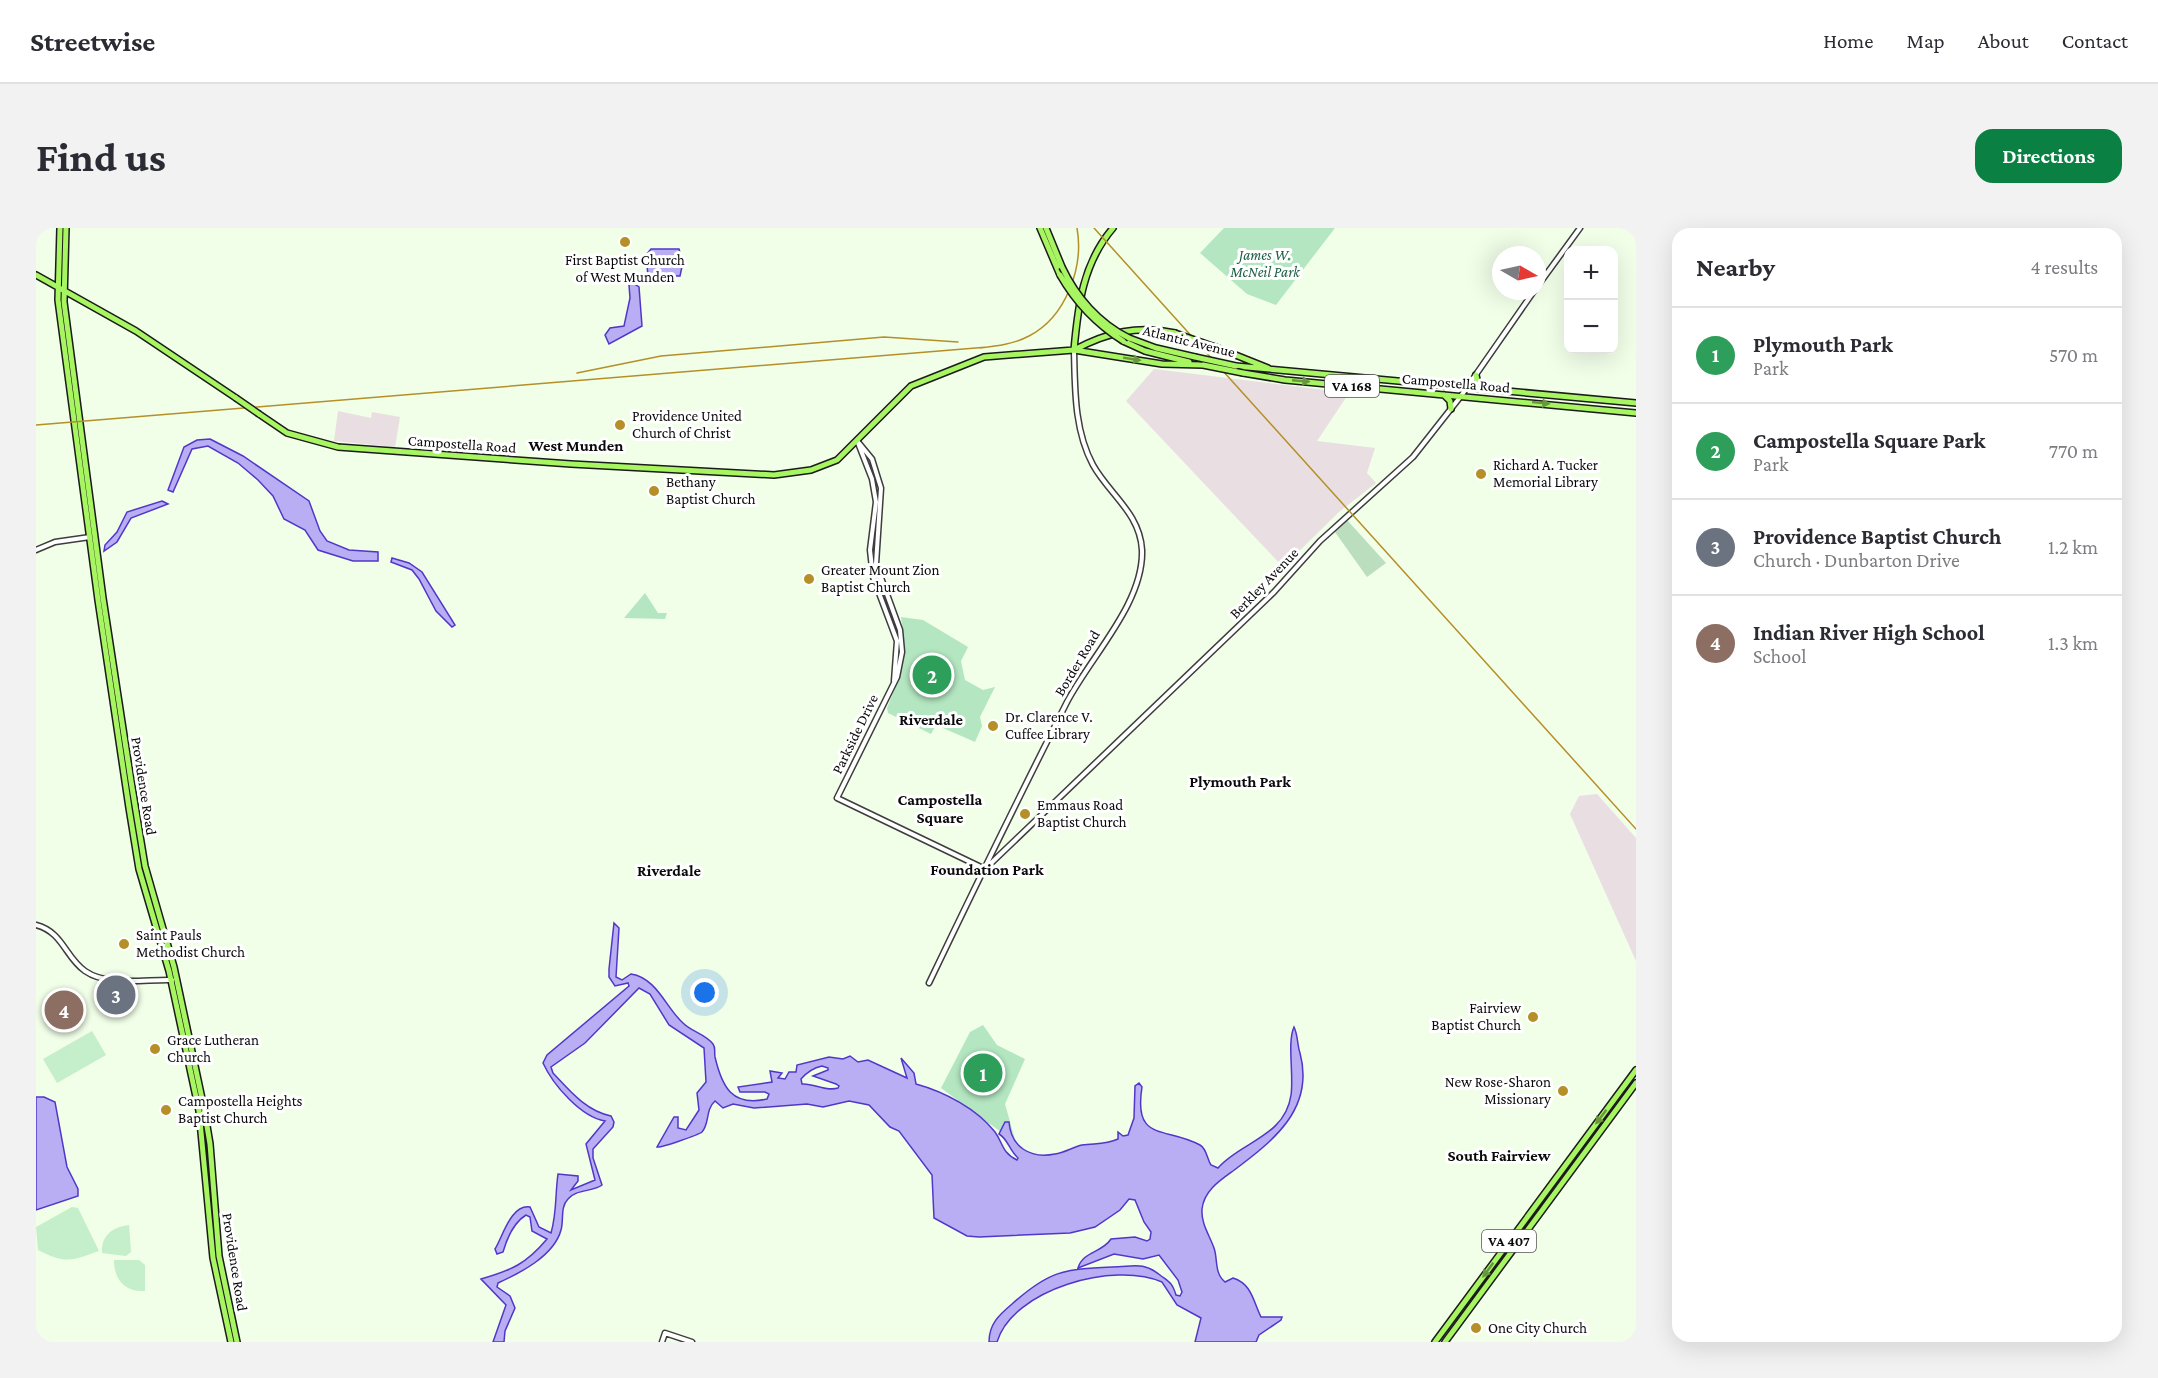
<!DOCTYPE html>
<html lang="en">
<head>
<meta charset="utf-8">
<style>
	:root { --surface:#fff; --page:#f2f2f3; --text:#2b2b33; --muted:#7c7c81; --line:#e1e1e2; --accent:#0b8043 }
	body { margin:0; font-family:"Crimson Pro",serif; background:var(--page); color:var(--text) }
	.controls { position:absolute; right:18px; top:18px; display:grid; overflow:hidden; border-radius:12px; box-shadow:0 6px 24px #0002 }
	.controls button { width:54px; height:54px; display:grid; place-items:center; padding:0; border:0; border-bottom:2px solid var(--line); background:var(--surface); color:var(--text); font:30px sans-serif }
	.compass { position:absolute; left:1456px; top:18px; width:54px; height:54px; border-radius:50%; background:var(--surface); box-shadow:0 6px 24px #0002; rotate:99deg }
	.you { position:absolute; left:669px; top:765px; width:21px; height:21px; margin:-15px; border:4px solid #fff; border-radius:50%; background:#1a73e8; box-shadow:0 0 0 9px #1a73e833 }
	.badge { display:grid; place-items:center; width:39px; height:39px; border-radius:50%; background:var(--accent); color:#fff; font-size:20px; font-weight:700 }
	.pin { position:absolute; translate:-50% -50%; border:3px solid #fff; box-shadow:0 2px 6px #0006 }
	.list { margin:0; padding:0; list-style:none }
	h2 { display:flex; justify-content:space-between; align-items:center; height:78px; margin:0; padding:0 24px; font-size:26px }
	h2 small { font-size:20px; font-weight:400; color:var(--muted) }
	.list li { display:grid; grid-template-columns:39px 1fr auto; gap:18px; align-items:center; box-sizing:border-box; height:96px; padding:0 24px; border-top:2px solid var(--line) }
	.list b { display:block; font-size:22px; white-space:nowrap }
	.list p { margin:0; font-size:20px; white-space:nowrap; color:var(--muted) }
	.list em { font-size:20px; font-style:normal; color:var(--muted) }
	.map { position:relative; flex:none; width:1600px; height:1114px; overflow:hidden; border-radius:18px }
	header { display:flex; align-items:center; gap:36px; box-sizing:border-box; height:84px; padding:0 30px; background:var(--surface); border-bottom:2px solid var(--line) }
	header strong { font-size:28px }
	nav { display:flex; gap:33px; margin-inline-start:auto; font-size:21px }
	.intro { display:flex; align-items:center; justify-content:space-between; box-sizing:border-box; height:144px; padding:0 36px }
	h1 { margin:0; font-size:42px }
	.button { padding:15px 27px; border-radius:18px; background:var(--accent); color:#fff; font-size:21px; font-weight:700 }
	main { display:flex; gap:36px; padding:0 36px }
	aside { flex:1; background:var(--surface); border-radius:18px; box-shadow:0 6px 24px #0002 }
	.map>svg:first-child { display:block }
	.industrial { fill:#e9dee2 }
	.green { fill:#b4e7c1 }
	.cemetery { fill:#bbdebf }
	.pitch { fill:#c5eeca }
	.water { fill:#b9aef4; stroke:#5137c9; stroke-width:1.5; fill-rule:evenodd }
	.lines { fill:none; stroke-linecap:round; stroke-linejoin:round }
	.minor-casing { stroke:#3d3d3d; stroke-width:7 }
	.major-casing { stroke:#1b1b1b; stroke-width:8 }
	.minor { stroke:#fff; stroke-width:4 }
	.major { stroke:#a6f561; stroke-width:5 }
	.rail { stroke:#b58f27; stroke-width:1.5 }
	.major-bridge-casing { stroke:#1b1b1b; stroke-width:8; stroke-linecap:butt }
	.major-bridge { stroke:#a6f561; stroke-width:5 }
	.oneway { fill:#68973e }
	.poi-dot { fill:#b58f27; stroke:#fff; stroke-width:2 }
	.labels { text-anchor:middle; stroke-width:6; stroke-linejoin:round; paint-order:stroke }
	.shield { fill:#fff; stroke:#545454; stroke-width:1.5 }
	.shield-label { font-size:14px; font-weight:bold; fill:#0a0a0a }
	.park-label { font-size:15px; font-style:italic; fill:#1d5f43; stroke:#fff }
	.poi-label { font-size:15px; fill:#0a0a0a; stroke:#fff; text-anchor:start }
	.street-label { font-size:15px; fill:#0a0a0a; stroke:#fff }
	.neighbourhood-label { font-size:16px; font-weight:bold; fill:#0a0a0a; stroke:#fff }
</style>
</head>
<body>
<header>
<strong>Streetwise</strong>
<nav><a>Home</a><a>Map</a><a>About</a><a>Contact</a></nav>
</header>
<div class="intro"><h1>Find us</h1><a class="button">Directions</a></div>
<main>
<div class="map">
<svg width="1600" height="1114" viewBox="0 0 1600 1114">
	<rect width="100%" height="100%" fill="#f1fee8"/>
	<path class="industrial" d="M 1118,141 L 1313,165 L 1281,213 L 1339,220 L 1331,245 L 1340,255 L 1303,284 L 1247,339 L 1090,173 Z
		M 302,183 L 335,190 L 336,184 L 364,189 L 359,219 L 298,213 Z
		M 1561,566 L 1600,610 L 1600,733 L 1534,586 L 1543,568 Z"/>
	<path class="green" d="M 1188,0 L 1299,0 L 1240,77 L 1211,66 L 1164,25 Z
		M 609,365 L 622,385 L 631,385 L 629,391 L 588,390 Z
		M 865,389 L 887,392 L 932,419 L 925,433 L 929,452 L 947,462 L 959,459 L 944,489 L 946,498 L 939,514 L 900,497 L 895,506 L 852,485 L 851,480 C 865,448 871,424 865,389 Z
		M 947,797 L 961,817 L 989,831 L 969,876 L 980,915 L 905,860 L 934,804 Z"/>
	<path class="cemetery" d="M 1311,292 L 1350,335 L 1331,349 L 1299,304 Z"/>
	<path class="pitch" d="M 56,803 L 70,827 L 21,855 L 7,831 Z
		M 36,979 L 42,980 L 63,1023 C 35,1033 29,1036 2,1022 L 0,999 Z
		M 93,997 L 95,1024 L 90,1028 L 66,1025 C 65,1007 77,999 93,997 Z
		M 78,1032 L 103,1032 L 109,1037 L 109,1063 C 89,1064 78,1052 78,1032 Z"/>
	<path class="water" d="M 615,21 L 643,21 L 647,34 L 644,48 L 612,48 L 610,27 Z
		M 597,55 L 603,59 L 606,98 L 573,116 L 569,107 L 574,100 L 588,98 L 594,70 L 593,57 Z
		M 174,211 L 207,228 L 273,273 L 284,303 L 291,313 L 313,322 L 342,324 L 342,333 L 317,333 L 282,322 L 269,302 L 248,291 L 237,268 L 222,252 L 202,235 L 172,218 L 156,221 L 137,264 L 132,262 L 148,219 L 161,212 Z
		M 126,273 L 132,276 L 95,290 L 81,314 L 68,323 L 69,317 L 81,304 L 91,284 Z
		M 356,330 L 373,335 L 386,344 L 419,397 L 416,399 L 400,383 L 383,351 L 376,342 L 355,334 Z
		M 578,695 L 583,700 L 580,749 L 586,752 L 595,746 C 621,750 630,780 647,795 C 656,804 669,806 677,816 C 680,820 678,824 679,829 C 686,859 696,879 731,871 L 733,866 L 729,864 L 704,864 L 702,859 L 736,854 L 734,843 L 746,845 L 742,850 L 749,851 L 753,844 L 760,844 L 761,837 L 793,829 L 807,831 L 814,828 L 822,834 L 832,832 L 871,850 L 865,830 L 878,845 L 880,856 C 909,864 941,881 959,904 C 967,915 966,925 981,932 L 982,930 C 973,922 972,911 963,906 L 969,894 L 973,894 C 975,919 994,931 1019,926 C 1028,925 1037,919 1046,917 C 1059,915 1069,917 1082,911 L 1082,904 L 1087,908 L 1092,907 L 1098,890 L 1099,858 L 1103,855 L 1106,859 C 1097,915 1130,898 1164,917 C 1171,921 1171,931 1175,937 L 1182,940 C 1204,914 1249,909 1255,867 C 1258,848 1251,814 1258,799 C 1262,807 1261,816 1264,825 C 1279,881 1237,913 1197,943 C 1183,953 1168,963 1166,981 C 1165,996 1173,1006 1178,1020 C 1182,1031 1178,1045 1189,1054 L 1197,1050 C 1216,1056 1217,1073 1225,1089 L 1246,1089 L 1245,1092 L 1223,1107 L 1220,1114 L 1159,1114 L 1165,1090 L 1141,1077 L 1126,1054 C 1078,1033 977,1061 961,1114 L 953,1114 C 953,1096 963,1087 976,1076 C 1013,1043 1027,1041 1076,1039 C 1097,1039 1106,1033 1124,1047 C 1133,1054 1136,1054 1140,1067 L 1144,1068 L 1146,1064 L 1142,1052 L 1123,1027 L 1107,1031 L 1078,1026 L 1042,1040 C 1047,1023 1066,1025 1075,1011 L 1099,1009 L 1111,1013 L 1114,1011 L 1115,1004 L 1108,994 L 1099,972 L 1093,971 L 1084,982 L 1059,999 L 1034,1005 L 943,1009 L 931,1008 L 898,990 L 896,947 L 863,903 L 854,899 L 833,877 L 813,873 L 787,879 L 771,876 L 718,880 L 697,876 L 687,880 L 679,873 C 669,882 674,895 666,904 C 662,907 625,920 621,919 L 638,889 L 642,889 L 642,900 L 650,902 L 663,882 L 661,865 L 670,854 L 668,820 L 633,797 L 614,766 L 603,760 L 549,815 L 515,839 L 517,845 C 534,863 550,883 575,888 L 578,894 L 577,899 L 557,921 L 557,930 L 566,957 C 557,964 540,961 532,971 C 524,979 528,992 525,1002 C 518,1028 484,1045 462,1055 L 461,1059 L 474,1068 L 479,1080 L 469,1103 L 468,1114 L 457,1114 L 470,1077 L 445,1051 C 476,1042 490,1036 511,1011 L 496,1003 L 494,989 L 490,987 C 477,995 471,1010 467,1024 L 461,1026 L 459,1021 C 467,1008 475,976 494,979 L 503,999 L 515,1005 C 521,984 519,967 522,946 L 542,948 L 542,953 L 535,962 L 559,952 L 550,916 L 569,893 C 545,889 517,857 507,835 L 511,827 L 593,758 L 592,755 L 579,758 L 573,749 L 573,741 ZM 786,838 L 792,840 L 792,842 L 777,848 L 800,856 L 803,858 L 802,860 C 790,864 778,855 766,856 L 765,851 C 771,844 777,840 786,838 Z
		M 0,869 L 8,869 L 19,874 L 31,939 L 42,961 L 42,968 L 0,982 Z"/>
	<g class="lines">
		<g class="minor-casing">
			<path id="minor" d="M 1501,59 L 1544,0
				M 822,214 L 836,231 L 845,260 L 840,336 L 864,402 L 866,424 L 861,449 L 801,570 L 949,641
				M 822,215 L 836,251 L 840,274 L 834,322 L 837,349 L 861,413 L 858,453
				M 0,322 L 19,314 L 54,309
				M 949,641 L 1238,364 L 1284,313 L 1377,229 L 1425,168 L 1498,63
				M 0,697 C 27,704 29,729 49,743 C 72,759 110,751 136,752
				M 893,755 C 938,661 984,567 1031,474 C 1055,428 1108,375 1106,322 C 1104,285 1073,266 1057,237 C 1038,202 1039,160 1038,122
				M 626,1114 L 629,1105 L 656,1114"/>
		</g>
		<g class="major-casing">
			<path id="major" d="M 24,0 L 22,72 L 62,372 L 93,580 L 103,641 L 133,743 L 163,883 L 177,1030 L 195,1114
				M 30,0 L 28,74 L 67,370 L 95,553 L 109,638 L 138,739 L 168,880 L 174,916 L 183,1028 L 201,1114
				M 1004,0 L 1024,47
				M 1010,0 L 1026,39
				M 0,47 L 100,103 L 200,170
				M 1093,110 L 1120,120 L 1159,129
				M 1087,113 L 1109,123 L 1153,134
				M 1182,120 L 1232,140
				M 1038,122 C 1042,77 1047,35 1077,0
				M 1038,122 C 1072,104 1102,97 1139,105
				M 1200,138 L 1600,175
				M 1207,145 L 1249,152 L 1600,185
				M 1440,147 L 1442,156 L 1449,161
				M 1408,167 L 1414,173 L 1415,181
				M 223,186 L 251,205 L 302,219 L 535,236 L 738,247 L 775,242 L 801,232 L 875,158 L 948,129 L 1038,122 L 1126,136 L 1167,137
				M 1399,1114 L 1600,842
				M 1409,1114 L 1600,855"/>
		</g>
		<use href="#minor" class="minor"/>
		<use href="#major" class="major"/>
		<path class="rail" d="M 1058,0 L 1600,601
			M 944,120 C 961,118 978,116 993,108 C 1030,89 1048,39 1041,0
			M 541,145 L 625,128 L 848,109 L 922,114
			M 0,197 L 952,119"/>
		<g class="major-bridge-casing">
			<path id="major-bridge" d="M 1026,39 C 1040,69 1063,95 1093,110
				M 1024,47 C 1040,75 1060,96 1087,113
				M 1139,105 L 1182,120
				M 1159,129 L 1200,138
				M 1167,137 L 1207,145
				M 200,170 L 223,186"/>
		</g>
		<use href="#major-bridge" class="major-bridge"/>
	</g>
	<defs><path id="oneway-solid" d="M-6-.8H1V-3.2L6.5 0L1 3.2V.8H-6Z" transform="scale(1.5)"/></defs>
	<g class="oneway">
		<use href="#oneway-solid" transform="translate(1096 131) rotate(9)"/>
		<use href="#oneway-solid" transform="translate(1265 153) rotate(5)"/>
		<use href="#oneway-solid" transform="translate(1505 175) rotate(6)"/>
		<use href="#oneway-solid" transform="translate(1565 889) rotate(127)"/>
		<use href="#oneway-solid" transform="translate(1452 1042) rotate(126)"/>
	</g>
	<g class="poi-dot">
		<circle cx="589" cy="14" r="6"/>
		<circle cx="584" cy="197" r="6"/>
		<circle cx="1445" cy="246" r="6"/>
		<circle cx="618" cy="263" r="6"/>
		<circle cx="773" cy="351" r="6"/>
		<circle cx="957" cy="498" r="6"/>
		<circle cx="989" cy="586" r="6"/>
		<circle cx="88" cy="716" r="6"/>
		<circle cx="1497" cy="789" r="6"/>
		<circle cx="119" cy="821" r="6"/>
		<circle cx="1527" cy="863" r="6"/>
		<circle cx="130" cy="882" r="6"/>
		<circle cx="1440" cy="1100" r="6"/>
	</g>
	<g class="labels">
		<g class="shield">
			<rect x="1289" y="147" width="54" height="22" rx="4.5"/>
			<rect x="1446" y="1002" width="54" height="22" rx="4.5"/>
		</g>
		<g class="shield-label">
			<text x="1316" y="163">VA 168</text>
			<text x="1473" y="1018">VA 407</text>
		</g>
		<g class="park-label">
			<text x="1229" y="32">James W.<tspan x="1229" dy="17">McNeil Park</tspan></text>
		</g>
		<g class="poi-label">
			<text x="589" y="37" text-anchor="middle">First Baptist Church<tspan x="589" dy="17">of West Munden</tspan></text>
			<text x="596" y="193">Providence United<tspan x="596" dy="17">Church of Christ</tspan></text>
			<text x="1457" y="242">Richard A. Tucker<tspan x="1457" dy="17">Memorial Library</tspan></text>
			<text x="630" y="259">Bethany<tspan x="630" dy="17">Baptist Church</tspan></text>
			<text x="785" y="347">Greater Mount Zion<tspan x="785" dy="17">Baptist Church</tspan></text>
			<text x="969" y="494">Dr. Clarence V.<tspan x="969" dy="17">Cuffee Library</tspan></text>
			<text x="1001" y="582">Emmaus Road<tspan x="1001" dy="17">Baptist Church</tspan></text>
			<text x="100" y="712">Saint Pauls<tspan x="100" dy="17">Methodist Church</tspan></text>
			<text x="1485" y="785" text-anchor="end">Fairview<tspan x="1485" dy="17">Baptist Church</tspan></text>
			<text x="131" y="817">Grace Lutheran<tspan x="131" dy="17">Church</tspan></text>
			<text x="1515" y="859" text-anchor="end">New Rose-Sharon<tspan x="1515" dy="17">Missionary</tspan></text>
			<text x="142" y="878">Campostella Heights<tspan x="142" dy="17">Baptist Church</tspan></text>
			<text x="1452" y="1105">One City Church</text>
		</g>
		<g class="street-label">
			<text transform="translate(1153 113) rotate(14)" y="5">Atlantic Avenue</text>
			<text transform="translate(1420 155) rotate(5)" y="5">Campostella Road</text>
			<text transform="translate(426 216) rotate(4)" y="5">Campostella Road</text>
			<text transform="translate(1228 355) rotate(-46)" y="5">Berkley Avenue</text>
			<text transform="translate(1041 435) rotate(-59)" y="5">Border Road</text>
			<text transform="translate(819 506) rotate(-64)" y="5">Parkside Drive</text>
			<text transform="translate(108 558) rotate(81)" y="5">Providence Road</text>
			<text transform="translate(199 1034) rotate(81)" y="5">Providence Road</text>
		</g>
		<g class="neighbourhood-label">
			<text x="540" y="223">West Munden</text>
			<text x="895" y="497">Riverdale</text>
			<text x="1204" y="559">Plymouth Park</text>
			<text x="904" y="577">Campostella<tspan x="904" dy="18">Square</tspan></text>
			<text x="951" y="647">Foundation Park</text>
			<text x="633" y="648">Riverdale</text>
			<text x="1463" y="933">South Fairview</text>
		</g>
	</g>
</svg>
<div class="controls">
<button>+</button>
<button>−</button>
</div>
<svg class="compass" viewBox="-18 -18 36 36"><path d="M0-13l5 13h-10z" fill="#e53935"/><path d="M0 13l5-13h-10z" fill="#7c7c81"/></svg>
<div class="you"></div>
<div class="pin badge" style="left:947px;top:845px;background:#2e9e5b">1</div>
<div class="pin badge" style="left:896px;top:447px;background:#2e9e5b">2</div>
<div class="pin badge" style="left:80px;top:767px;background:#6b7280">3</div>
<div class="pin badge" style="left:28px;top:782px;background:#8d6e63">4</div>
</div>
<aside>
<h2>Nearby<small>4 results</small></h2>
<ul class="list">
<li><span class="badge" style="background:#2e9e5b">1</span><div><b>Plymouth Park</b><p>Park</p></div><em>570 m</em></li>
<li><span class="badge" style="background:#2e9e5b">2</span><div><b>Campostella Square Park</b><p>Park</p></div><em>770 m</em></li>
<li><span class="badge" style="background:#6b7280">3</span><div><b>Providence Baptist Church</b><p>Church · Dunbarton Drive</p></div><em>1.2 km</em></li>
<li><span class="badge" style="background:#8d6e63">4</span><div><b>Indian River High School</b><p>School</p></div><em>1.3 km</em></li>
</ul>
</aside>
</main>
</body>
</html>
